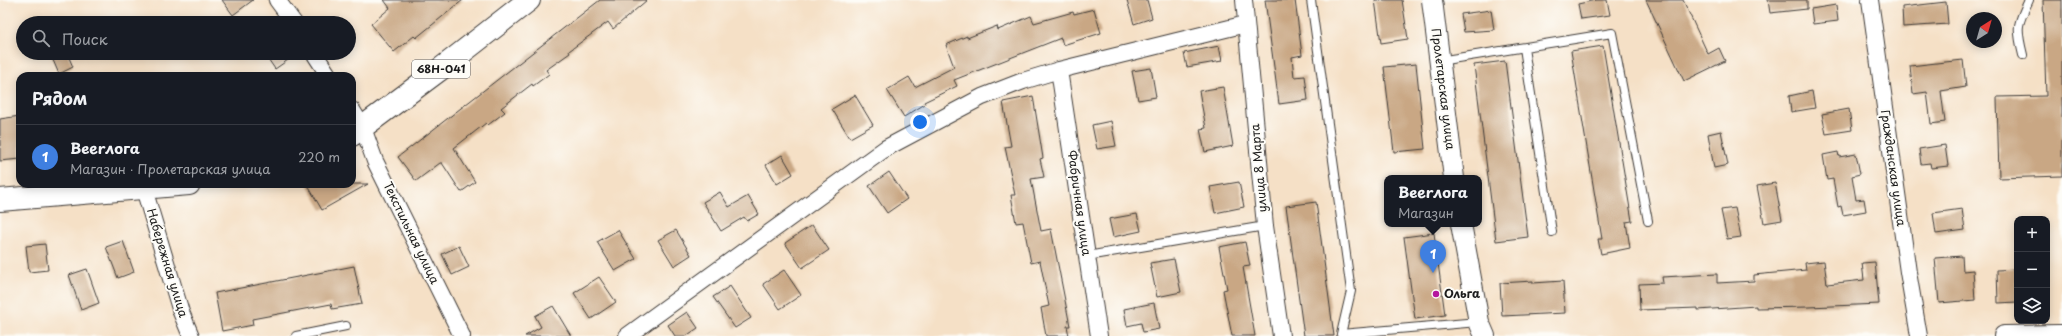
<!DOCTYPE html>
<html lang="ru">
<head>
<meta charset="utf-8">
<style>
	:root { --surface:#171b24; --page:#20242c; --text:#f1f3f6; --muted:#9ea1a6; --line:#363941; --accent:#2563eb }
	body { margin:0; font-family:"Playpen Sans",sans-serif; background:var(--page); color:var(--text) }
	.controls { position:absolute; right:12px; bottom:12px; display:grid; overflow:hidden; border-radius:8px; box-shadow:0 2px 10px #0003 }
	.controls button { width:36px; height:36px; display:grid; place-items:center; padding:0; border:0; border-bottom:1px solid var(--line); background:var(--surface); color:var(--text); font:20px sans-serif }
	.compass { position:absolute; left:1966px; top:12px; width:36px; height:36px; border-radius:50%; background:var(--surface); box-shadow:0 2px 10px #0003; rotate:37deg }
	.you { position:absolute; left:920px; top:122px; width:14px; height:14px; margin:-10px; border:3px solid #fff; border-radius:50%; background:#1a73e8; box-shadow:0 0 0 6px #1a73e833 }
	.badge { display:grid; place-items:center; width:26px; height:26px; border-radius:50%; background:var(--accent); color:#fff; font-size:13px; font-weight:700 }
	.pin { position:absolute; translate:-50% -33px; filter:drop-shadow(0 1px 2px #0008) }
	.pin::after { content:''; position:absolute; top:21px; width:14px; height:12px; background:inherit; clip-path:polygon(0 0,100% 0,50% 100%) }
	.popup { position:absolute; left:1384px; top:175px; width:98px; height:52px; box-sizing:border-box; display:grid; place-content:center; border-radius:8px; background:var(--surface); filter:drop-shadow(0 1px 3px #0005); font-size:13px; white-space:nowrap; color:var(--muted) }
	.popup b { font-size:15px; color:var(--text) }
	.popup::after { content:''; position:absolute; left:50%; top:100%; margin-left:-8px; border:8px solid transparent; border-top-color:var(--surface) }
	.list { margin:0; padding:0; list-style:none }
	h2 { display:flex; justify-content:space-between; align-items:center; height:52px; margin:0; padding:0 16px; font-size:17px }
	h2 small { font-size:13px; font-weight:400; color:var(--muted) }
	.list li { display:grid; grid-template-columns:26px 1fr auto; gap:12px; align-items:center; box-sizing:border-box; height:64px; padding:0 16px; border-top:1px solid var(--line) }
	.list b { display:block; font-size:15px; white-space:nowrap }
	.list p { margin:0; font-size:13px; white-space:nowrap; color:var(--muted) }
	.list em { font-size:13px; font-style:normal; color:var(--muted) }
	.icon { flex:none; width:22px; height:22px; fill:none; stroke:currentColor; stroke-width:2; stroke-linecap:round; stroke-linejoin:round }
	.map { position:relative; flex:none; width:2062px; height:336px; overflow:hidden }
	.search { position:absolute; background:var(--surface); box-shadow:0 2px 10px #0003; left:16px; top:16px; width:340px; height:44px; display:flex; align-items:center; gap:10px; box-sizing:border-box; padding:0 14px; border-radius:22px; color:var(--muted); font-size:15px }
	.panel { position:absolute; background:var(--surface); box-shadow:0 2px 10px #0003; left:16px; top:72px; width:340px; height:116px; border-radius:12px }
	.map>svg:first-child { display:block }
	.building { fill:#c9a784 }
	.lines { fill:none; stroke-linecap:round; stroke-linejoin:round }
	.service-casing { stroke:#3d3936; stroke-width:10 }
	.minor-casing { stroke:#3d3936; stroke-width:18 }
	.tertiary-casing { stroke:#3d3936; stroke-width:22 }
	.primary-casing { stroke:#3d3936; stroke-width:24 }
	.service { stroke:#fff; stroke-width:8 }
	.minor { stroke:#fff; stroke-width:16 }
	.tertiary { stroke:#fff; stroke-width:20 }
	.primary { stroke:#fff; stroke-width:22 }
	.poi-dot { fill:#b5179e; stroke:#fdfcf7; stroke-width:1.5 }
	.labels { text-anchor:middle; stroke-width:4; stroke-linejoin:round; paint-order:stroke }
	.shield { fill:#fdfcf7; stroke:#605f5e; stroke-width:1 }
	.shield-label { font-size:11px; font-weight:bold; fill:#1c1c1c }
	.street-label { font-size:12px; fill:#1c1c1c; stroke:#fdfcf7 }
	.poi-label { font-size:12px; font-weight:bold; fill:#1c1c1c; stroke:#fdfcf7; text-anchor:start }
</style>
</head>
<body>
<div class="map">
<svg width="2062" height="336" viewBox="0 0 2062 336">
	<rect width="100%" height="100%" fill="#fdfcf7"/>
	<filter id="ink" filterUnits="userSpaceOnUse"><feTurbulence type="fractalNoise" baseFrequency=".025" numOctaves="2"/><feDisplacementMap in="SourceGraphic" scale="8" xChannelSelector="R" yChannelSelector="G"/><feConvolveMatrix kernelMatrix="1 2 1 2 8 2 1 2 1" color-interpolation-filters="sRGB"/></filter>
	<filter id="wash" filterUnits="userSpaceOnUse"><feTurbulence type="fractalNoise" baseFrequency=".012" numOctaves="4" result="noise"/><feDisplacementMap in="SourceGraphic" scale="16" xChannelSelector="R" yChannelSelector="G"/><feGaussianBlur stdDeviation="0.9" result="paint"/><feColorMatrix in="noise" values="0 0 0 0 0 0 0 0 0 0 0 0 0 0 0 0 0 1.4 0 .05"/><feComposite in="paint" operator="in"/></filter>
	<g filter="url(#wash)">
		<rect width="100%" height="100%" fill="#f5e0c6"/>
		<g id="blocks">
			<path class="building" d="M 222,0 L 253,0 L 233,15 Z
				M 384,0 L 463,0 L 416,38 L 414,36 L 394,52 L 371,24 L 390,8 Z
				M 600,0 L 647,0 L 613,29 L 608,22 L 569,51 L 570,53 L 546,70 L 549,74 L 533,86 L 532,84 L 501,108 L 505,112 L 488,125 L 486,123 L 454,148 L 475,182 L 461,192 L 442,163 L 440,163 L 416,181 L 398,157 Z
				M 1127,0 L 1147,0 L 1152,18 L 1134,24 Z
				M 1265,0 L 1295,0 L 1302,55 L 1292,57 L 1294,77 L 1305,76 L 1308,100 L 1279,104 Z
				M 1375,0 L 1402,0 L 1408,39 L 1381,43 Z
				M 1596,0 L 1607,0 L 1610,15 L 1581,19 L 1578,4 Z
				M 1646,0 L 1683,0 L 1708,54 L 1719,48 L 1725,61 L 1684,81 Z
				M 1768,0 L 1807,0 L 1807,9 L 1770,13 Z
				M 2043,0 L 2062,0 L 2062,176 L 1999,178 L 1997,97 L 2046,96 Z
				M 1946,2 L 1948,24 L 1903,27 L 1902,7 Z
				M 1836,5 L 1838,21 L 1813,24 L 1811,9 Z
				M 1094,9 L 1101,33 L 1063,45 L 1061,38 L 954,80 L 957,86 L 924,102 L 925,104 L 904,117 L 887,90 L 909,77 L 915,87 L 954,67 L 946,45 L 967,36 L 967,38 L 997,26 L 998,30 L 1031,16 L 1034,23 L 1073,12 L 1074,14 Z
				M 1491,10 L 1494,30 L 1464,32 L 1461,14 Z
				M 1219,46 L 1222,61 L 1187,67 L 1184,53 Z
				M 1603,46 L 1632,221 L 1626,222 L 1630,248 L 1601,254 L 1598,239 L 1602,239 L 1571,51 Z
				M 50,53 L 67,53 L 73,67 L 59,74 Z
				M 264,53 L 298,53 L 275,69 Z
				M 1963,60 L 1966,87 L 1941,91 L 1945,122 L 1931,124 L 1927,92 L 1913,94 L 1910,66 Z
				M 1505,61 L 1528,237 L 1496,241 L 1474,65 Z
				M 1416,64 L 1425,149 L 1394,152 L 1384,67 Z
				M 1151,68 L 1156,97 L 1138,100 L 1132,71 Z
				M 1223,87 L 1233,146 L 1205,152 L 1200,129 L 1206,128 L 1199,91 Z
				M 1812,91 L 1815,108 L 1791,112 L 1789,96 Z
				M 855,95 L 873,125 L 850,138 L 832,109 Z
				M 1033,96 L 1043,158 L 1040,159 L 1044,177 L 1031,179 L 1041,231 L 1051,229 L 1070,326 L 1067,326 L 1069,336 L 1046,336 L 1041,308 L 1049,306 L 1040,261 L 1031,263 L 1023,222 L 1016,223 L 1011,195 L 1015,195 L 1005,147 L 1011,146 L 1003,102 Z
				M 1849,109 L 1852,130 L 1826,134 L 1822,114 Z
				M 20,116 L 20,159 L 0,161 L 0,119 Z
				M 1111,121 L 1116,146 L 1097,149 L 1092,125 Z
				M 1721,131 L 1728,165 L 1714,168 L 1708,134 Z
				M 1945,145 L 1948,166 L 1931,168 L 1930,163 L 1921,164 L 1919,149 Z
				M 1838,152 L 1839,157 L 1856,154 L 1860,174 L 1852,176 L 1856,200 L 1864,199 L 1866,211 L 1843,215 L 1841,206 L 1838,207 L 1833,179 L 1827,180 L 1823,155 Z
				M 782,155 L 793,174 L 777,184 L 766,165 Z
				M 889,172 L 907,199 L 887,213 L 869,186 Z
				M 1239,182 L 1244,207 L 1215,213 L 1210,187 Z
				M 1775,183 L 1782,220 L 1764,223 L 1757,186 Z
				M 307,184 L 368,184 L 322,210 Z
				M 720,192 L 729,207 L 748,196 L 759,214 L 747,221 L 744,217 L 721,231 L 703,202 Z
				M 1316,202 L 1334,336 L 1304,336 L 1286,206 Z
				M 1735,208 L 1741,237 L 1727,239 L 1721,210 Z
				M 1962,209 L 1965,230 L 1936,234 L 1933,213 Z
				M 1137,214 L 1141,231 L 1113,237 L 1109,219 Z
				M 812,225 L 829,250 L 802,268 L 785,243 Z
				M 618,230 L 636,259 L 615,271 L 597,242 Z
				M 676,230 L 691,255 L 674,266 L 658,240 Z
				M 1434,233 L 1445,315 L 1415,319 L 1404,237 Z
				M 123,241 L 134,272 L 118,278 L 106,247 Z
				M 1245,242 L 1250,266 L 1243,267 L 1255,336 L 1232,336 L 1223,290 L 1227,289 L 1219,247 Z
				M 45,244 L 48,270 L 29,272 L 26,246 Z
				M 459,246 L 469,267 L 452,275 L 442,254 Z
				M 1962,256 L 1963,271 L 1973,270 L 1975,300 L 1939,303 L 1935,258 Z
				M 1174,259 L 1181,292 L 1157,297 L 1150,263 Z
				M 1824,261 L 1827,284 L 1864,280 L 1862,263 L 1875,262 L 1879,304 L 1809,307 L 1756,308 L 1756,306 L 1698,310 L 1698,308 L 1640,310 L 1639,284 L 1663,283 L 1662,277 L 1717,274 L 1717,283 L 1754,281 L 1754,275 L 1806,270 L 1805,263 Z
				M 354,266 L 362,304 L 332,309 L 331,304 L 252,319 L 253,325 L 222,331 L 215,293 Z
				M 87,269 L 99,303 L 81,310 L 69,275 Z
				M 2017,269 L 2017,302 L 1998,303 L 1997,270 Z
				M 784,270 L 801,295 L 780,309 L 763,284 Z
				M 599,277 L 616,302 L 591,319 L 574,293 Z
				M 1533,281 L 1533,283 L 1563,281 L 1565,313 L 1502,316 L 1500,283 Z
				M 730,286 L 751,318 L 735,328 L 713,297 Z
				M 1154,303 L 1159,329 L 1143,332 L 1141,323 L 1127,326 L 1124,309 Z
				M 553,306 L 571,336 L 525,336 L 541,327 L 535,316 Z
				M 687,312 L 698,328 L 686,336 L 675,336 L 668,325 Z"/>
		</g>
	</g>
	<g filter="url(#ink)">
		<use href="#blocks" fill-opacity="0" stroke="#3d3936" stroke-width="1"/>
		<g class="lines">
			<g class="service-casing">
				<path id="service" d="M 1311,0 L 1351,291 L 1341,334 L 1478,322
					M 1524,48 L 1552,232
					M 2023,55 C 2016,27 2017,25 2029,0
					M 1439,61 L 1612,33 L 1648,221
					M 1087,256 L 1265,226
					M 296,336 L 346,326"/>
			</g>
			<g class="minor-casing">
				<path id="minor" d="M 277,0 L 294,23
					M 1244,0 L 1265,226 L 1281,336
					M 1870,0 L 1908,272 L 1919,336
					M 314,53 L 329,76
					M 1059,70 L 1099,336
					M 352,110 L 363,128 L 375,161 L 462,336
					M 144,189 L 181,312 L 191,336
					M 627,336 L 886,148 L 982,97 L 1023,81 L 1059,70 L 1246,24"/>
			</g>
			<g class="tertiary-casing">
				<path id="tertiary" d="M 1432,0 L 1454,178
					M 1461,224 L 1479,322 L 1485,336
					M 2004,336 L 2062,335"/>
			</g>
			<g class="primary-casing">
				<path id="primary" d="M 352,135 L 442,68 L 529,0
					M 0,200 L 189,184"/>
			</g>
			<use href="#service" class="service"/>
			<use href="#minor" class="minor"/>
			<use href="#tertiary" class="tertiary"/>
			<use href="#primary" class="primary"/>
		</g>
	</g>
	<circle class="poi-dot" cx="1436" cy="294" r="4"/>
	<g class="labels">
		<rect class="shield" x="412" y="60" width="58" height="18" rx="3"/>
		<g class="shield-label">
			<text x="441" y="73">68Н-041</text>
		</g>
		<g class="street-label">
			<text transform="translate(1443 89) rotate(83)" y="4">Пролетарская улица</text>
			<text transform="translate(1259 168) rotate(-95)" y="4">улица 8 Марта</text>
			<text transform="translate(1893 168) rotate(82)" y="4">Гражданская улица</text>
			<text transform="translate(1079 203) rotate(82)" y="4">Фабричная улица</text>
			<text transform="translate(411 233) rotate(64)" y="4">Текстильная улица</text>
			<text transform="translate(167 263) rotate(73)" y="4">Набережная улица</text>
		</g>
		<g class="poi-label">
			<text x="1444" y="298">Ольга</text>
		</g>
	</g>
</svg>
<div class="controls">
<button>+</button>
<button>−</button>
<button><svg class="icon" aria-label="layers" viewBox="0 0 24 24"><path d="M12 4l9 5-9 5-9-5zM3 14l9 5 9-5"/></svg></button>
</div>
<svg class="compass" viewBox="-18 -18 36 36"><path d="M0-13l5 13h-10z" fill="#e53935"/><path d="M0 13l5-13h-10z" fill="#9ea1a6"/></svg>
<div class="you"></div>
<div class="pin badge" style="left:1433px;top:273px;background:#3f7fe0">1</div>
<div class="popup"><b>Beerлога</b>Магазин</div>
<div class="search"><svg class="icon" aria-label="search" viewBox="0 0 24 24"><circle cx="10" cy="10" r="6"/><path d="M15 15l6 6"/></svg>Поиск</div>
<section class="panel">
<h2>Рядом<small></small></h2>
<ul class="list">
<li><span class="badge" style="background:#3f7fe0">1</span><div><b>Beerлога</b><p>Магазин · Пролетарская улица</p></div><em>220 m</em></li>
</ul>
</section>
</div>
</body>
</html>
